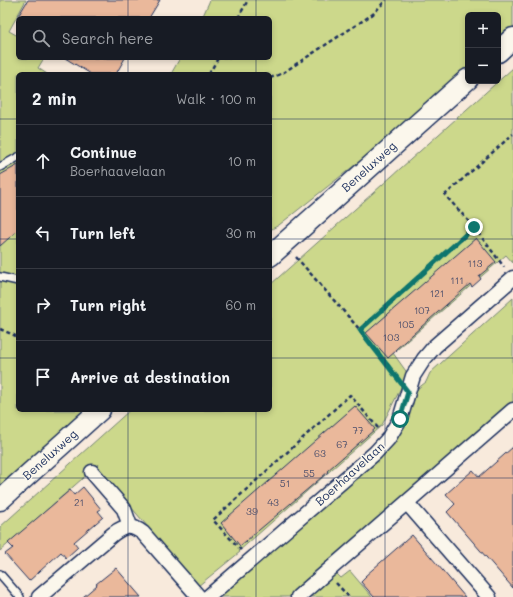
<!DOCTYPE html>
<html lang="en">
<head>
<meta charset="utf-8">
<style>
	:root { --surface:#171b24; --page:#242831; --text:#f1f3f6; --muted:#9ea1a6; --line:#363941 }
	body { margin:0; font-family:Mali,sans-serif; background:var(--page); color:var(--text) }
	.controls { position:absolute; right:12px; top:12px; display:grid; overflow:hidden; border-radius:6px; box-shadow:0 2px 6px #0003 }
	.controls button { width:36px; height:36px; display:grid; place-items:center; padding:0; border:0; border-bottom:1px solid var(--line); background:var(--surface); color:var(--text); font:20px sans-serif }
	.stop { position:absolute; width:12px; height:12px; margin:-9px; border:3px solid #0f766e; border-radius:50%; background:#fff }
	.stop.end { background:#0f766e; border-color:#fff; box-shadow:0 1px 4px #0008 }
	.list { margin:0; padding:0; list-style:none }
	h2 { display:flex; justify-content:space-between; align-items:center; height:52px; margin:0; padding:0 16px; font-size:17px }
	h2 small { font-size:13px; font-weight:400; color:var(--muted) }
	.list li { display:grid; grid-template-columns:26px 1fr auto; gap:12px; align-items:center; box-sizing:border-box; height:72px; padding:0 16px; border-top:1px solid var(--line) }
	.list b { display:block; font-size:15px; white-space:nowrap }
	.list p { margin:0; font-size:13px; white-space:nowrap; color:var(--muted) }
	.list em { font-size:13px; font-style:normal; color:var(--muted) }
	.icon { flex:none; width:22px; height:22px; fill:none; stroke:currentColor; stroke-width:2; stroke-linecap:round; stroke-linejoin:round }
	.map { position:relative; flex:none; width:513px; height:597px; overflow:hidden }
	.search { position:absolute; background:var(--surface); box-shadow:0 2px 6px #0003; left:16px; top:16px; width:256px; height:44px; display:flex; align-items:center; gap:10px; box-sizing:border-box; padding:0 14px; border-radius:6px; color:var(--muted); font-size:15px }
	.panel { position:absolute; background:var(--surface); box-shadow:0 2px 6px #0003; left:16px; top:72px; width:256px; height:340px; border-radius:6px }
	.map>svg:first-child { display:block }
	.green { fill:#ccd88b; stroke:#748474 }
	.building { fill:#eab89b; stroke:#1b2f5e }
	.lines { fill:none; stroke-linecap:round; stroke-linejoin:round }
	.lane-casing { stroke:#1b2f5e; stroke-width:10 }
	.street-casing { stroke:#1b2f5e; stroke-width:17 }
	.secondary-casing { stroke:#1b2f5e; stroke-width:23 }
	.path { stroke:#1b2f5e; stroke-width:2.5; stroke-dasharray:4 3; stroke-linecap:butt }
	.lane { stroke:#fbf7ec; stroke-width:7 }
	.street { stroke:#fbf7ec; stroke-width:14 }
	.secondary { stroke:#fbf7ec; stroke-width:20 }
	.route { stroke:#0f766e; stroke-width:5 }
	.grid { fill:none; stroke:#1b2f5e; stroke-width:1; stroke-opacity:0.55 }
	.labels { text-anchor:middle; stroke-width:3; stroke-linejoin:round; paint-order:stroke }
	.number-label { font-size:10px; fill:#4f516d }
	.street-label { font-size:12px; fill:#1b2f5e; stroke:#fbf7ec }
</style>
</head>
<body>
<div class="map">
<svg width="513" height="597" viewBox="0 0 513 597">
	<rect width="100%" height="100%" fill="#f8eadc"/>
	<filter id="ink" filterUnits="userSpaceOnUse"><feTurbulence type="fractalNoise" baseFrequency=".025" numOctaves="2"/><feDisplacementMap in="SourceGraphic" scale="8" xChannelSelector="R" yChannelSelector="G"/><feConvolveMatrix kernelMatrix="1 2 1 2 8 2 1 2 1" color-interpolation-filters="sRGB"/></filter>
	<g filter="url(#ink)">
		<path class="green" d="M 0,0 L 26,0 L 9,31 L 18,36 L 18,58 L 44,58 L 38,68 L 47,74 L 18,74 L 18,410 L 89,410 L 0,490 Z
			M 210,0 L 513,0 L 513,28 L 498,41 L 498,15 L 468,15 L 468,67 L 365,157 L 279,225 L 270,230 L 270,74 L 171,74 L 180,58 L 270,58 L 270,18 L 202,18 Z
			M 513,68 L 513,263 L 506,255 L 393,353 L 408,374 L 382,425 L 239,551 L 240,552 L 198,586 L 97,467 L 99,464 L 0,551 L 0,527 L 130,410 L 270,410 L 270,285 Z
			M 513,298 L 513,407 L 335,572 L 341,578 L 350,571 L 372,597 L 218,597 L 397,440 L 417,389 L 426,382 L 430,373 Z"/>
		<path class="building" d="M 28,0 L 160,0 L 149,18 L 17,18 Z
			M 65,58 L 125,58 L 116,74 L 91,74 Z
			M 18,165 L 18,230 L 0,246 L 0,175 Z
			M 476,238 L 496,262 L 479,276 L 481,279 L 472,287 L 470,284 L 396,349 L 397,350 L 388,358 L 366,333 Z
			M 355,406 L 375,429 L 327,471 L 328,472 L 240,546 L 221,523 Z
			M 513,447 L 513,588 L 447,512 L 455,504 L 446,494 L 473,470 L 479,477 Z
			M 83,487 L 101,509 L 98,511 L 103,517 L 74,542 L 78,547 L 66,558 L 61,552 L 29,581 L 5,554 L 13,548 L 8,543 L 70,490 L 74,495 Z
			M 412,535 L 443,571 L 465,597 L 374,597 L 361,582 L 366,577 L 365,576 Z
			M 116,568 L 141,597 L 83,597 L 97,585 L 96,584 Z"/>
		<g class="lines">
			<g class="lane-casing">
				<path id="lane" d="M 0,167 L 18,157
					M 0,277 L 18,281
					M 0,574 L 20,597"/>
			</g>
			<g class="street-casing">
				<path id="street" d="M 92,472 L 124,509 L 130,526
					M 407,503 L 489,597
					M 39,597 L 113,534 C 125,525 131,524 143,533 L 199,597
					M 208,597 L 375,453 L 388,439 L 400,419 L 413,376 L 424,359 L 435,346 L 513,278
					M 298,597 L 513,410"/>
			</g>
			<g class="secondary-casing">
				<path id="secondary" d="M 498,52 L 513,38
					M 270,256 L 468,79
					M 0,500 L 100,410"/>
			</g>
			<path class="path" d="M 238,18 L 248,0
				M 209,74 L 218,58
				M 270,78 L 281,74 L 373,14 L 386,0
				M 474,227 L 504,267
				M 296,257 L 360,330 L 397,377
				M 0,329 L 18,337
				M 360,330 L 474,227 L 445,195 L 513,134
				M 241,550 L 213,520 L 350,395 L 378,428
				M 336,583 L 349,597"/>
			<use href="#lane" class="lane"/>
			<use href="#street" class="street"/>
			<use href="#secondary" class="secondary"/>
		</g>
	</g>
	<g class="lines" filter="url(#ink)">
		<path class="route" d="M 400,419 L 408,392 L 360,330 L 474,227"/>
	</g>
	<path class="grid" d="M 128,0 L 128,18M 256,0 L 256,18M 385,0 L 385,597M 128,58 L 128,74M 256,58 L 256,74M 0,119 L 18,119M 270,119 L 513,119M 0,239 L 18,239M 270,239 L 513,239M 0,358 L 18,358M 270,358 L 513,358M 128,410 L 128,597M 256,410 L 256,597M 0,478 L 513,478"/>
	<g class="labels">
		<g class="number-label">
			<text x="475" y="267">113</text>
			<text x="457" y="284">111</text>
			<text x="437" y="297">121</text>
			<text x="422" y="314">107</text>
			<text x="406" y="328">105</text>
			<text x="391" y="341">103</text>
			<text x="358" y="434">77</text>
			<text x="342" y="448">67</text>
			<text x="320" y="457">63</text>
			<text x="309" y="477">55</text>
			<text x="285" y="487">51</text>
			<text x="79" y="506">21</text>
			<text x="273" y="506">43</text>
			<text x="252" y="515">39</text>
		</g>
		<g class="street-label">
			<text transform="translate(369 167) rotate(-42)" y="4">Beneluxweg</text>
			<text transform="translate(50 455) rotate(-42)" y="4">Beneluxweg</text>
			<text transform="translate(350 474) rotate(-42)" y="4">Boerhaavelaan</text>
		</g>
	</g>
</svg>
<div class="controls">
<button>+</button>
<button>−</button>
</div>
<div class="stop" style="left:400px;top:419px"></div>
<div class="stop end" style="left:474px;top:227px"></div>
<div class="search"><svg class="icon" aria-label="search" viewBox="0 0 24 24"><circle cx="10" cy="10" r="6"/><path d="M15 15l6 6"/></svg>Search here</div>
<section class="panel">
<h2>2 min<small>Walk · 100 m</small></h2>
<ul class="list">
<li><svg class="icon" aria-label="ahead" viewBox="0 0 24 24"><path d="M12 20V5M6 11l6-6 6 6"/></svg><div><b>Continue</b><p>Boerhaavelaan</p></div><em>10 m</em></li>
<li><svg class="icon" aria-label="left" viewBox="0 0 24 24"><path d="M17 20v-9H6M10 6l-5 5 5 5"/></svg><div><b>Turn left</b></div><em>30 m</em></li>
<li><svg class="icon" aria-label="right" viewBox="0 0 24 24"><path d="M7 20v-9h11M14 6l5 5-5 5"/></svg><div><b>Turn right</b></div><em>60 m</em></li>
<li><svg class="icon" aria-label="arrive" viewBox="0 0 24 24"><path d="M6 21V4h12l-3 4 3 4H6"/></svg><div><b>Arrive at destination</b></div></li>
</ul>
</section>
</div>
</body>
</html>
